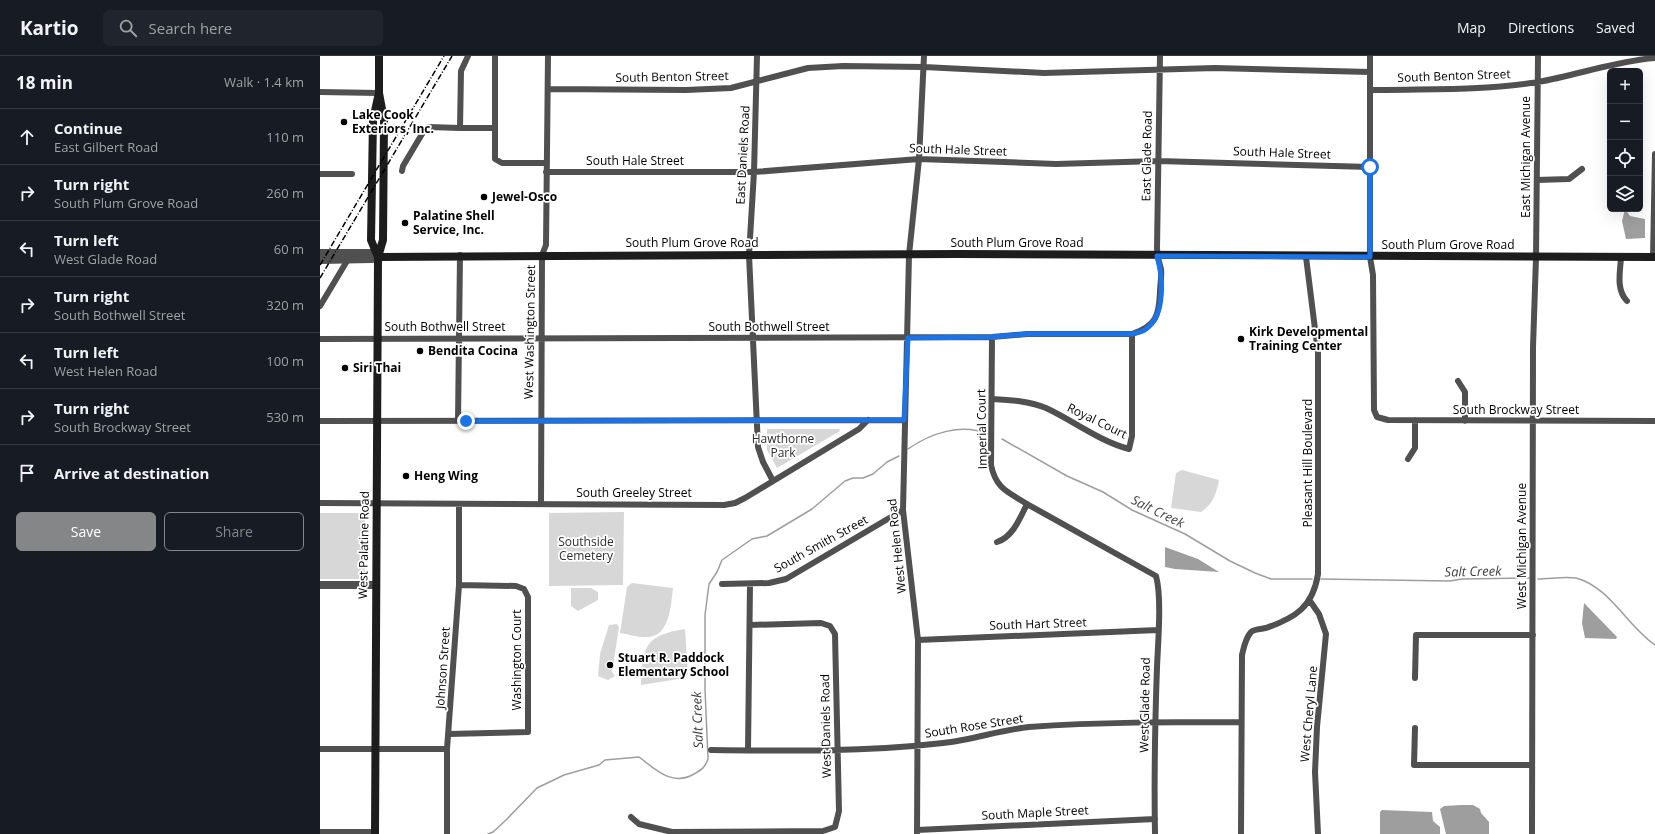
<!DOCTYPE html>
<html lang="en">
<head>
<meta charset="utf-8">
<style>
	:root { --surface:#171b24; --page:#20242c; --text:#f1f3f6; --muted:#9ea1a6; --line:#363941; --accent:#858687 }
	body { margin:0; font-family:"Open Sans",sans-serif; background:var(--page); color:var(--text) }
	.controls { position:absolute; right:12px; top:12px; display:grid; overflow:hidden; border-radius:6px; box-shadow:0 4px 16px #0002 }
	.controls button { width:36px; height:36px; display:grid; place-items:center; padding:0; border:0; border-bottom:1px solid var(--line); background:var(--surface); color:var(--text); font:20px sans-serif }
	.stop { position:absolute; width:12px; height:12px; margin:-9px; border:3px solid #1a73e8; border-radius:50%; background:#fff }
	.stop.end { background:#1a73e8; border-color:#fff; box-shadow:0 1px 4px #0008 }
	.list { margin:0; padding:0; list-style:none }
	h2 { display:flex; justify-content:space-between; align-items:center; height:52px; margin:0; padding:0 16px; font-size:17px }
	h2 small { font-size:13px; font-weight:400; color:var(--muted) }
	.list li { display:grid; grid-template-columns:26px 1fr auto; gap:12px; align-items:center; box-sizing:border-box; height:56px; padding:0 16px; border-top:1px solid var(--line) }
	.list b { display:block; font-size:15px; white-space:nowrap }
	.list p { margin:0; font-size:13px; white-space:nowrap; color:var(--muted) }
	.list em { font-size:13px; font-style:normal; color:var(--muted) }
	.actions { display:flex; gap:8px; padding:12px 16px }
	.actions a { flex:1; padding:9px 0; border:1px solid var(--accent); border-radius:6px; text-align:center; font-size:14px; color:var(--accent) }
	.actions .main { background:var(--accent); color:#fff }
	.icon { flex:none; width:22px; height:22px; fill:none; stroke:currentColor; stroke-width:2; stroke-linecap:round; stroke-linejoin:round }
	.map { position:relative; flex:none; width:1335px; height:778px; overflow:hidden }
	header { display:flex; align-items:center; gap:24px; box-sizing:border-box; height:56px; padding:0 20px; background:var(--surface); border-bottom:1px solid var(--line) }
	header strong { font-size:19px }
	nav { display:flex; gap:22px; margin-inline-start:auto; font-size:14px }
	.search { width:280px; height:36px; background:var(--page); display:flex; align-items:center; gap:10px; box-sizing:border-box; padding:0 14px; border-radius:6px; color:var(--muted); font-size:15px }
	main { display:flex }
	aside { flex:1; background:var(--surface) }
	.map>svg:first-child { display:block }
	.green { fill:#d7d7d7 }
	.water { fill:#9e9e9e }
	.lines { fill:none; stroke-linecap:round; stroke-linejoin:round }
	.stream { stroke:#9e9e9e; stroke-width:1.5 }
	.minor { stroke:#505050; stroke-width:6 }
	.tertiary { stroke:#505050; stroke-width:8 }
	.secondary { stroke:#1d1d1d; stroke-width:8 }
	.rail { stroke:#000; stroke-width:1.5; stroke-dasharray:6 2 1 2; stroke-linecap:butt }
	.route { stroke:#1a73e8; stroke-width:5 }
	.poi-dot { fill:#000; stroke:#fff; stroke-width:1.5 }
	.labels { text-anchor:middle; stroke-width:3.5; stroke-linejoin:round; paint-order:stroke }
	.street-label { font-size:12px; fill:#000; stroke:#fff }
	.poi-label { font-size:12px; font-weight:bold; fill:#000; stroke:#fff; text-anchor:start }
	.park-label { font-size:12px; fill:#2e2e2e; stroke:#fff }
	.water-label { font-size:13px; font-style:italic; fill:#3f3f3f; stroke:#fff }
</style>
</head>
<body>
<header>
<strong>Kartio</strong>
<div class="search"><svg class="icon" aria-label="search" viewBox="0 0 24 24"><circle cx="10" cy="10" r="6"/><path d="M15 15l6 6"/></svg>Search here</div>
<nav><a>Map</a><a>Directions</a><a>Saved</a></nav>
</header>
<main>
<aside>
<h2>18 min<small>Walk · 1.4 km</small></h2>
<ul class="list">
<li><svg class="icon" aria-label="ahead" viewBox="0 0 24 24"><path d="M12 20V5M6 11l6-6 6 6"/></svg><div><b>Continue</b><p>East Gilbert Road</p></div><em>110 m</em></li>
<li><svg class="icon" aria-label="right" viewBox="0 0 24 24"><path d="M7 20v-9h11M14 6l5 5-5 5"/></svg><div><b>Turn right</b><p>South Plum Grove Road</p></div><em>260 m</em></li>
<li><svg class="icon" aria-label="left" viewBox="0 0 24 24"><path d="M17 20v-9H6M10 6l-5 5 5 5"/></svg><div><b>Turn left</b><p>West Glade Road</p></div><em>60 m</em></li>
<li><svg class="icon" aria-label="right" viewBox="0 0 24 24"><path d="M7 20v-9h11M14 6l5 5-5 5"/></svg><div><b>Turn right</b><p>South Bothwell Street</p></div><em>320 m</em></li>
<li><svg class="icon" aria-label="left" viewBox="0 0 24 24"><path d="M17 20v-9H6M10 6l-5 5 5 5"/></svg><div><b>Turn left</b><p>West Helen Road</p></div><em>100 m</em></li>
<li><svg class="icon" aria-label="right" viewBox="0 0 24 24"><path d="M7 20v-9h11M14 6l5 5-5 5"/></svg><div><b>Turn right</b><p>South Brockway Street</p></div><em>530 m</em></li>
<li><svg class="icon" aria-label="arrive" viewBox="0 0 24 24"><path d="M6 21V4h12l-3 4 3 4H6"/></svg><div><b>Arrive at destination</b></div></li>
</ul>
<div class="actions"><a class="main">Save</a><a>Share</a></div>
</aside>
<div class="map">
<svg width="1335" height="778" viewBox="0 0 1335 778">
	<rect width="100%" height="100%" fill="#fff"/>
	<path class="green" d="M 447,373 L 519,373 L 520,375 L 457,412 L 447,394 Z
		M 862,414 L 899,424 C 896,439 893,448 881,456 L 851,452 L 856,417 Z
		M 304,456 L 303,529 L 229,530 L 229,457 Z
		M 0,457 L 45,457 L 45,523 L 0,523 Z
		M 312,527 L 353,532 C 351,548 350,580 328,581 C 319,582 308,578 300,577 L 307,531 Z
		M 251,532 L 271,532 L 278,536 L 278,544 L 258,555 L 251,550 Z
		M 297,568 L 299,571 L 292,616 L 295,620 L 288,624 L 278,620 L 280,598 L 289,569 Z
		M 365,573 L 368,618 L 365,622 L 321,629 C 322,591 325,579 365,573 Z"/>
	<path class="water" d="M 1305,153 L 1310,160 L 1325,163 L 1325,182 L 1306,183 L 1302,165 Z
		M 845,491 L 878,503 L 899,516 L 855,513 L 845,511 Z
		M 1264,547 L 1297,581 L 1296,583 L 1265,582 L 1262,567 Z
		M 1141,749 L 1153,749 L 1160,753 L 1161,757 L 1169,766 L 1169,778 L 1126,778 L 1120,753 L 1124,750 Z
		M 1062,754 L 1112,756 L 1113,765 L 1120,771 L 1120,778 L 1060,778 L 1060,756 Z"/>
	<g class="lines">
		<path class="stream" d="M 682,383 L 747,420 L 783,436 L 812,454 L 865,478 L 910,505 L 935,517 L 951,523 L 992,523
			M 588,393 C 611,377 641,367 668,378
			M 1001,523 L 1130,525 L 1142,523 L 1209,522
			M 1218,523 C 1230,523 1244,520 1256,522 C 1290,531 1307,570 1335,589
			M 168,778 L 173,776 L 186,764 L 217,732 L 244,719 L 279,709 L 285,704 L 319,701 C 335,713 352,731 374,718 C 381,714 385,712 388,703 L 385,633 L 385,559 L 389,528 L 397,516 L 402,504 L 432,483 L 447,480 L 492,453 L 525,425 L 533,422 L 543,422 L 553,418 L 567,406 L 579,400"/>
		<path class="minor" d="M 148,0 L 141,15 L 140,72 L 175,72
			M 175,0 L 175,103 L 182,107 L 227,107
			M 437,0 L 434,116 L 429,199 L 438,391 L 443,406 L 453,425
			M 1050,0 L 1050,201 L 1053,219 L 1054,354 L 1057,361 L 1068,364 L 1335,365
			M 228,33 L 366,34 L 411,32 L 488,12 L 523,10 L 604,11 L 724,17 L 895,12 L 1050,16
			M 1050,34 C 1106,33 1163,35 1218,26 C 1257,19 1296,5 1335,2
			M 0,36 L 59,37
			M 82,115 L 83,110 L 105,73 L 109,71 L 140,72
			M 226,116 L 434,116 L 599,103 L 736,108 L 838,105 L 1050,111
			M 0,118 L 32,118
			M 1217,124 L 1249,123 L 1262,113
			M 1333,201 L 1335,98
			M 1301,202 C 1300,216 1296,234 1307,245
			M 0,250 L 27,205
			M 672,281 L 671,409 C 676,433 688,436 707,448 L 836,520 C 842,541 838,587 837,611 C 835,667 834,722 835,778
			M 0,283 L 672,281 L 707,278 L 812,278 C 836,270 839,260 840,236 C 840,229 842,220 841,213 C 839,206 837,200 837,192 L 840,0
			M 1138,325 L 1145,336 L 1145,365
			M 672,343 C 691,344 709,345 726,352 C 754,365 779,385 809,393 L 812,380 L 812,278
			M 0,365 L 584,364
			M 138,365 L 140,199
			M 1088,403 L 1095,392 L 1095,364
			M 0,447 L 404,449 L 415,447 L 425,442 L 539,373 L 548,364
			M 221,448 L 222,199 L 226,189 L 228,0
			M 677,486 C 693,481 700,462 707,448
			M 402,528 L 449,527 L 466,523 L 583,454
			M 990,545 L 999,558 L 1006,578 L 997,671 L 995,716 L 998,778
			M 598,584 L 838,574
			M 1095,622 L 1096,579 L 1213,579
			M 1095,672 L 1094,709 L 1212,709
			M 129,678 L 208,676 L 208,541 L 204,533 L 196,530 L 139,529
			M 0,693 L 127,693
			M 391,694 C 468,695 546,696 623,687 C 652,684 680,674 709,671 C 780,666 850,666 921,666
			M 428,694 L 430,528
			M 311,761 L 319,768 L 352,776 L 503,775 L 515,771 L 519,755 L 515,578 L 510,570 L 501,567 L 430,569
			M 597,774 L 835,763
			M 0,776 L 55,776
			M 127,778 L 127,693 L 139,529 L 139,448
			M 597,778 L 598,584 L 583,454 L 589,199 L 599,103 L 604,0
			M 921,778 L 922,599 C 924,591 925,583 931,576 C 934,573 941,573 946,572 C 975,562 993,551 998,518 L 998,297 L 986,201
			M 1212,778 L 1213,291 L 1216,202 L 1218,0"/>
		<path class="tertiary" d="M 0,197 L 52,197 L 58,201
			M 0,204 L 52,203 L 58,201
			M 0,529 L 56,529"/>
		<path class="secondary" d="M 58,201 L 637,198 L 1335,201
			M 58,201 L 51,184 L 53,64 L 58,41
			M 55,778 L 58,201 L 63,184 L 64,64 L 59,37 L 59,0"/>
		<path class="rail" d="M 0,209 L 124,0
			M 0,222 L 132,0"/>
	</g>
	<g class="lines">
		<path class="route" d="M 146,365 L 584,364 L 588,282 L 672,281 L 707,278 L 812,278 C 816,277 823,276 826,273 C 846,259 843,221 837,200 L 1050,201 L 1050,111"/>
	</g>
	<g class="poi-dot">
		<circle cx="24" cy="66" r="4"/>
		<circle cx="164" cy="141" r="4"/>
		<circle cx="85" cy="167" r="4"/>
		<circle cx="921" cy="283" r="4"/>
		<circle cx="100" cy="295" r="4"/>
		<circle cx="25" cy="312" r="4"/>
		<circle cx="86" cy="420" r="4"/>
		<circle cx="290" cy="609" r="4"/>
	</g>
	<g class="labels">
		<g class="street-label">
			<text transform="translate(1134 20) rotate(-2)" y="4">South Benton Street</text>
			<text transform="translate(352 21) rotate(-1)" y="4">South Benton Street</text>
			<text transform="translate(638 94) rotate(2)" y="4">South Hale Street</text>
			<text transform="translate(962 97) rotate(2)" y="4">South Hale Street</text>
			<text transform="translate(423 99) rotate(-87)" y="4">East Daniels Road</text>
			<text transform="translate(827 100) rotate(-89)" y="4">East Glade Road</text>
			<text transform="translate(1206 101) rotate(-90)" y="4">East Michigan Avenue</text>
			<text x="315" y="109">South Hale Street</text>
			<text x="372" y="191">South Plum Grove Road</text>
			<text x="697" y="191">South Plum Grove Road</text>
			<text x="1128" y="193">South Plum Grove Road</text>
			<text x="125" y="275">South Bothwell Street</text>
			<text x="449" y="275">South Bothwell Street</text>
			<text transform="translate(210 276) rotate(-89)" y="4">West Washington Street</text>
			<text x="1196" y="358">South Brockway Street</text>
			<text transform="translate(777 365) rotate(26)" y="4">Royal Court</text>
			<text transform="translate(662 373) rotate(-91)" y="4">Imperial Court</text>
			<text transform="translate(988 407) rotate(-90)" y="4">Pleasant Hill Boulevard</text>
			<text x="314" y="441">South Greeley Street</text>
			<text transform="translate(501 488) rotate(-29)" y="4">South Smith Street</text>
			<text transform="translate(44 489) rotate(-89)" y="4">West Palatine Road</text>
			<text transform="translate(577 490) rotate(-96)" y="4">West Helen Road</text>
			<text transform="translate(1202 490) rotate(-90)" y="4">West Michigan Avenue</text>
			<text transform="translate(718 568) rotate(-2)" y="4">South Hart Street</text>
			<text transform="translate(197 604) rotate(-90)" y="4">Washington Court</text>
			<text transform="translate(123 612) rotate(-86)" y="4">Johnson Street</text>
			<text transform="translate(825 649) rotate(-89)" y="4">West Glade Road</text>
			<text transform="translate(989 658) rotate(-85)" y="4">West Cheryl Lane</text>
			<text transform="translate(506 670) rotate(-91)" y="4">West Daniels Road</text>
			<text transform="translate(654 670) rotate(-9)" y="4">South Rose Street</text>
			<text transform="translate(715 757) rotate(-3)" y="4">South Maple Street</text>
		</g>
		<g class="poi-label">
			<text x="32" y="63">Lake Cook<tspan x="32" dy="14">Exteriors, Inc.</tspan></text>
			<text x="172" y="145">Jewel-Osco</text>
			<text x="93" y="164">Palatine Shell<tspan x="93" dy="14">Service, Inc.</tspan></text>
			<text x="929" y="280">Kirk Developmental<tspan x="929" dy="14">Training Center</tspan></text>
			<text x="108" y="299">Bendita Cocina</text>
			<text x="33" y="316">Siri Thai</text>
			<text x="94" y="424">Heng Wing</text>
			<text x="298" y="606">Stuart R. Paddock<tspan x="298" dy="14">Elementary School</tspan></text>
		</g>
		<g class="park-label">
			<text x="463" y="387">Hawthorne<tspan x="463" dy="14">Park</tspan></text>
			<text x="266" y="490">Southside<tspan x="266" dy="14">Cemetery</tspan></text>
		</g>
		<g class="water-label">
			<text transform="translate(838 455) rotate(26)" y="5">Salt Creek</text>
			<text transform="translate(1153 515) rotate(-1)" y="5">Salt Creek</text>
			<text transform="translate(377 664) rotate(-92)" y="5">Salt Creek</text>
		</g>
	</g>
</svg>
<div class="controls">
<button>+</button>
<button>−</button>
<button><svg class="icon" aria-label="locate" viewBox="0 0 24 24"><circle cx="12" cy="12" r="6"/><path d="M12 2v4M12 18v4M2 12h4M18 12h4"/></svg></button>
<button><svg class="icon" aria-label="layers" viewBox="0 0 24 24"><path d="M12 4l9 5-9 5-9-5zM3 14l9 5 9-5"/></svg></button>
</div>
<div class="stop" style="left:1050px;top:111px"></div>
<div class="stop end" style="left:146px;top:365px"></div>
</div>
</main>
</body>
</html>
